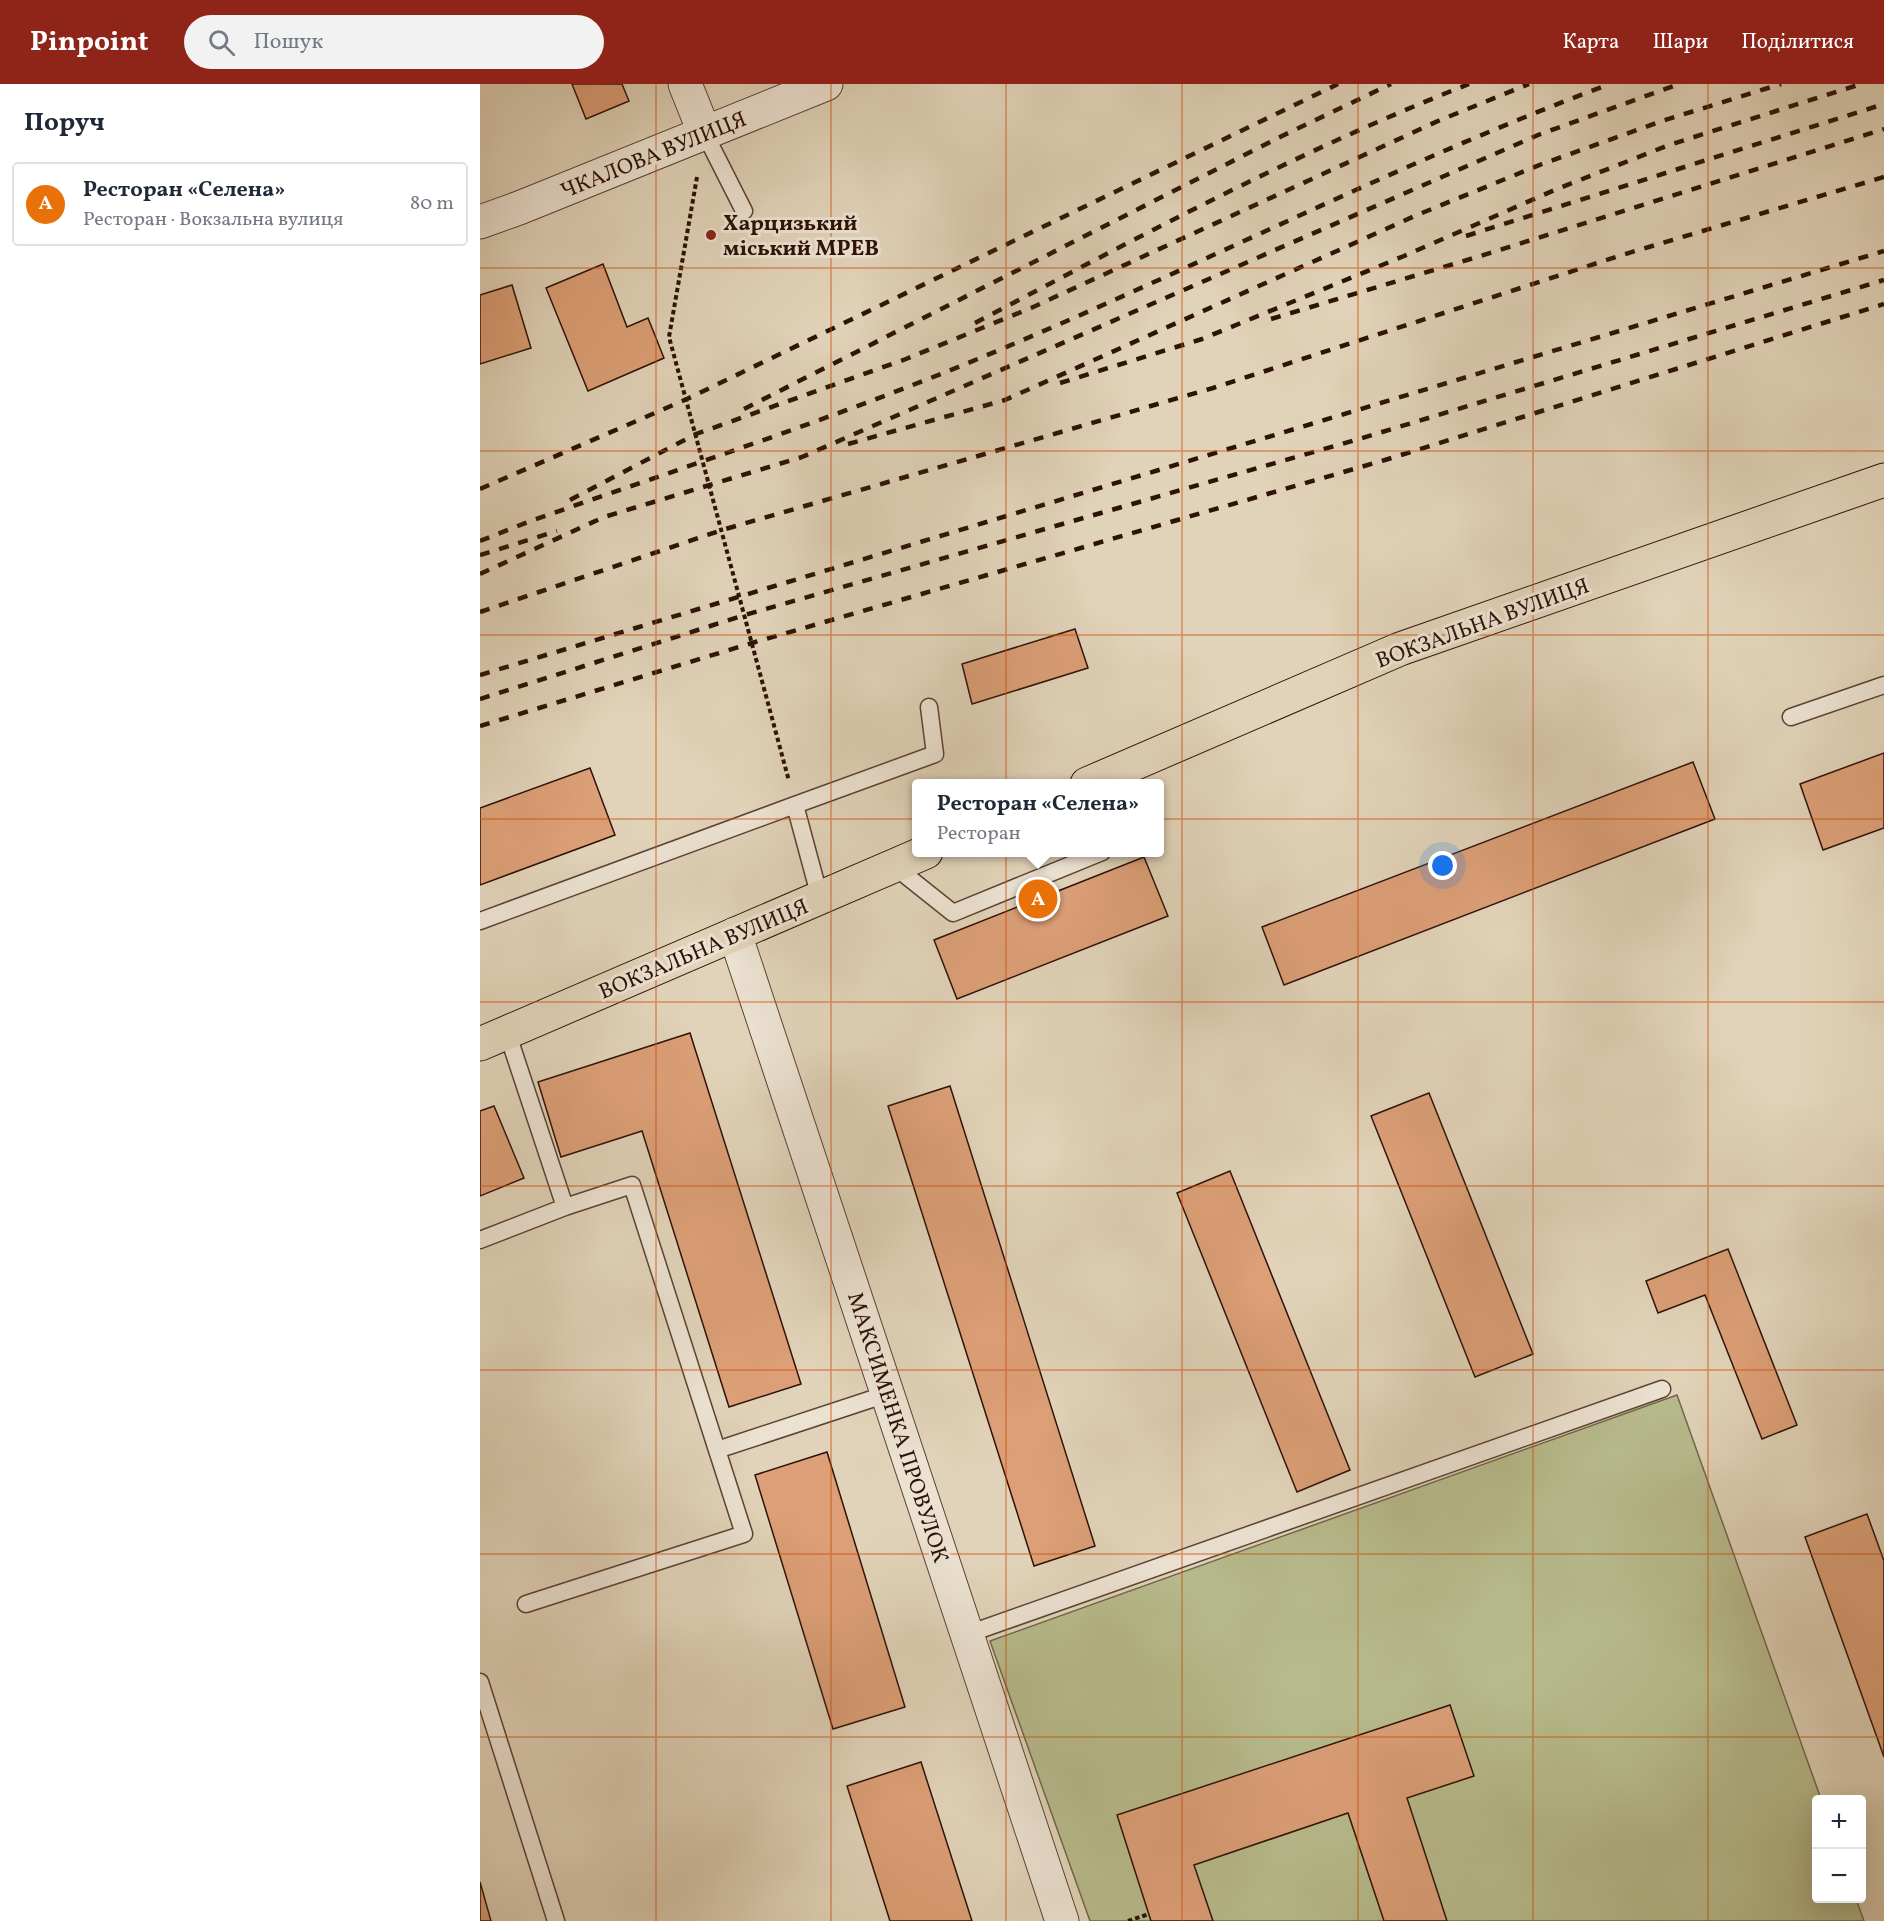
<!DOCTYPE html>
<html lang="uk">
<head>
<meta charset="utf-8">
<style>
	:root { --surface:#fff; --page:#f2f2f3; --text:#1f2937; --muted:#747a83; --line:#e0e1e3; --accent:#8f2418 }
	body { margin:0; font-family:Vollkorn,serif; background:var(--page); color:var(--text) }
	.controls { position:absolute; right:18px; bottom:18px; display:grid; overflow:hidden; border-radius:6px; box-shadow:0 6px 24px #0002 }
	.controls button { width:54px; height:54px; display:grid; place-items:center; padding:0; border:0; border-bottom:2px solid var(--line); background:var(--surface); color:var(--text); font:30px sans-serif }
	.you { position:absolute; left:963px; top:782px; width:21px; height:21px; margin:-15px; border:4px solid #fff; border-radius:50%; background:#1a73e8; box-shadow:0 0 0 9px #1a73e833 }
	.badge { display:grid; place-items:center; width:39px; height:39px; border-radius:50%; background:var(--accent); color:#fff; font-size:20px; font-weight:700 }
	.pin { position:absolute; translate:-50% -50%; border:3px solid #fff; box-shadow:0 2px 6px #0006 }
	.popup { position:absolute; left:432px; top:695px; width:252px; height:78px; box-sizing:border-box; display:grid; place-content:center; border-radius:6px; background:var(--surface); filter:drop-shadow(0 2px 4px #0005); font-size:20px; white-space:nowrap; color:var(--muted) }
	.popup b { font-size:22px; color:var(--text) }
	.popup::after { content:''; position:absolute; left:50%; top:100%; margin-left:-12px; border:12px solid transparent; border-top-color:var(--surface) }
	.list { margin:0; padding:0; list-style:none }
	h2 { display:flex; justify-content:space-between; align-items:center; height:78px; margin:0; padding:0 24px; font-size:26px }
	h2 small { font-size:20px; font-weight:400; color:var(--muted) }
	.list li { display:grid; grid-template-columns:39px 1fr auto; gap:18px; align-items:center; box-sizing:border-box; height:84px; margin:0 12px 12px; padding:0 12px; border:2px solid var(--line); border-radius:6px }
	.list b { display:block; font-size:22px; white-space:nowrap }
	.list p { margin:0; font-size:20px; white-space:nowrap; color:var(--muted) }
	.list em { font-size:20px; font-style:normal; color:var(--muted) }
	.icon { flex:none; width:33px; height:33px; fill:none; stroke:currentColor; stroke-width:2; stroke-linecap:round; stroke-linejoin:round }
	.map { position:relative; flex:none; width:1404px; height:1837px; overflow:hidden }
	header { display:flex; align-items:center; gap:36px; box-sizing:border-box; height:84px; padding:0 30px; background:var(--accent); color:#fff }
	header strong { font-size:28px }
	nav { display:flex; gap:33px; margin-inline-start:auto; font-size:21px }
	.search { width:420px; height:54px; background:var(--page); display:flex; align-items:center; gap:15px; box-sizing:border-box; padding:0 21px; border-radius:33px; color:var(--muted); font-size:22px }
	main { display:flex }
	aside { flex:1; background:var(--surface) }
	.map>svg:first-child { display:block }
	.green { fill:#b7bb8c; stroke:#72664a; stroke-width:1.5 }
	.building { fill:#dc9f77; stroke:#2e1207; stroke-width:1.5 }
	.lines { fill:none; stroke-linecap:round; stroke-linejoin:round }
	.service-casing { stroke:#5b4234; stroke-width:19 }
	.minor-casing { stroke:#5b4234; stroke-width:35 }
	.primary-casing { stroke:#2e1207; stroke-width:35 }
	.path { stroke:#2e1207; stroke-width:4; stroke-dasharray:4.5 3; stroke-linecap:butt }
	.service { stroke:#ece2d2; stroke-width:16 }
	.minor { stroke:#ece2d2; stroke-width:33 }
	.primary { stroke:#e1d3b9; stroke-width:33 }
	.rail { stroke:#2e1207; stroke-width:4.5; stroke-dasharray:10 10; stroke-linecap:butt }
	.grid { fill:none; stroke:#cc4e0b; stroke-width:1.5; stroke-opacity:0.55 }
	.poi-dot { fill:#8f2418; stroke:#ece2d2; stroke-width:2 }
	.labels { text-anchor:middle; stroke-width:6; stroke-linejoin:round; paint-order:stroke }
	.street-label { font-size:22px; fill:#2e1207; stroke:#ece2d2 }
	.poi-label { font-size:22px; font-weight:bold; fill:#2e1207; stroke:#ece2d2; text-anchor:start }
</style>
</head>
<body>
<header>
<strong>Pinpoint</strong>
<div class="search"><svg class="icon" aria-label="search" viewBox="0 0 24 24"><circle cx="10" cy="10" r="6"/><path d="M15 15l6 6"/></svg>Пошук</div>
<nav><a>Карта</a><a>Шари</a><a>Поділитися</a></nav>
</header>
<main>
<aside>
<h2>Поруч<small></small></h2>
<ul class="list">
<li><span class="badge" style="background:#e8710a">A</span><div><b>Ресторан «Селена»</b><p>Ресторан · Вокзальна вулиця</p></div><em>80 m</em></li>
</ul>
</aside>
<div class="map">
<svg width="1404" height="1837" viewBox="0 0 1404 1837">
	<rect width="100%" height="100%" fill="#e1d3b9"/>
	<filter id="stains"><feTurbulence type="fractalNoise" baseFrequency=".00333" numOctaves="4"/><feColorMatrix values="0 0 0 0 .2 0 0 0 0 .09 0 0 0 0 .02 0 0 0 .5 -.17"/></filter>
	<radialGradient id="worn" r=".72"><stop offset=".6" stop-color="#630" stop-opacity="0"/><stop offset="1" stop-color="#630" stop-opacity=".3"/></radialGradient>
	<path class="green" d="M 1197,1311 L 1341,1715 L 1336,1716 L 1336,1814 L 1376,1815 L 1384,1837 L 610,1837 L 510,1557 Z"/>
	<path class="building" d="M 92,0 L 142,0 L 149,17 L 106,35 Z
		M 123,180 L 147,243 L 168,234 L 184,274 L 108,307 L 66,204 Z
		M 32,201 L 51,264 L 0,280 L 0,211 Z
		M 595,545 L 608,584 L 492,620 L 482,580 Z
		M 1404,669 L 1404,744 L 1343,766 L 1320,700 Z
		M 1213,678 L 1235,735 L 804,901 L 782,843 Z
		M 110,684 L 135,751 L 0,801 L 0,724 Z
		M 664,773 L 688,832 L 477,915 L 454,856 Z
		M 210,949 L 321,1300 L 249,1323 L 162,1047 L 81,1073 L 58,998 Z
		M 470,1002 L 615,1462 L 554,1482 L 408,1022 Z
		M 949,1009 L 1053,1270 L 995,1293 L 891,1032 Z
		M 14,1022 L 44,1094 L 0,1112 L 0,1027 Z
		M 750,1087 L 870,1386 L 817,1408 L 697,1109 Z
		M 1248,1165 L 1317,1341 L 1282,1355 L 1225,1211 L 1178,1229 L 1166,1197 Z
		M 347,1368 L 425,1623 L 353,1645 L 275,1391 Z
		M 1387,1430 L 1404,1477 L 1404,1673 L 1325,1453 Z
		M 970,1621 L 994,1692 L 927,1714 L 967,1837 L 904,1837 L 868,1729 L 714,1781 L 733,1837 L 671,1837 L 637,1731 Z
		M 441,1678 L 492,1837 L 410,1837 L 367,1702 Z
		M 0,1798 L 11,1837 L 0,1837 Z"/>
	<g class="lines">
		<g class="service-casing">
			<path id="service" d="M 225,50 L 264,127
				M 1311,633 L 1404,601
				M 414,782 L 473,829 L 622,768
				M 340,814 L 315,721 L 455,670 L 449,623
				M 0,837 L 315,721
				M 85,1123 L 152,1101 L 237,1366
				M 0,1156 L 85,1123 L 27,948
				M 46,1520 L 264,1450 L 237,1366 L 407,1310
				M 488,1550 L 1182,1305
				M 0,1598 L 76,1837"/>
		</g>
		<g class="minor-casing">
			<path id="minor" d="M 205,0 L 225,50
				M 0,138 L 39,124 L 346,0
				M 255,850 L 582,1837"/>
		</g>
		<g class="primary-casing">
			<path id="primary" d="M 607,700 L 920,565 L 1404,396
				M 0,960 L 446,768"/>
		</g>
		<path class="path" d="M 217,93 L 189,253 L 309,697
			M 648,1837 L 669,1830"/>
		<use href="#service" class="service"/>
		<use href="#minor" class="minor"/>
		<use href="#primary" class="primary"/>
		<path class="rail" d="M 986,152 L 1404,20
			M 791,235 L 997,173 L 1404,45
			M 495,239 C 657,154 818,67 989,0
			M 580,299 L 722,255 L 924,172 L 1077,105 L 1189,61 L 1381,0
			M 264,325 L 802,52 L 911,0
			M 368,360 L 525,316 L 937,131 L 1062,80 L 1182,37 L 1301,0
			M 0,405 L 207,315 L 858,0
			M 90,416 L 216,350 L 426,275 L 551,224 L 958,37 L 1049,0
			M 0,457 L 48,438 C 212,380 378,327 538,258 C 736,174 928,75 1130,0
			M 0,471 L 77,447
			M 0,490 L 124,433 L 322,373 L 1058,51 L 1199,0
			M 0,528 L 242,446 L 733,304 L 1142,171 L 1404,93
			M 0,591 L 1404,167
			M 0,615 L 265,531 L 879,355 L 1404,196
			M 0,642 L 272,559 L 905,376 L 1404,220"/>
	</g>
	<path class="grid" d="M 176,0 L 176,1837M 351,0 L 351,1837M 526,0 L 526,1837M 702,0 L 702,1837M 878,0 L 878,1837M 1053,0 L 1053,1837M 1228,0 L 1228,1837M 0,184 L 1404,184M 0,367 L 1404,367M 0,551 L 1404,551M 0,735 L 1404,735M 0,918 L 1404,918M 0,1102 L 1404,1102M 0,1286 L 1404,1286M 0,1470 L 1404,1470M 0,1653 L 1404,1653"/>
	<circle class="poi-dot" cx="231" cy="151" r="6"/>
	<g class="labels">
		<g class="street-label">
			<text transform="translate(173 70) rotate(-22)" y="8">ЧКАЛОВА ВУЛИЦЯ</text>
			<text transform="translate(1002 538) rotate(-20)" y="8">ВОКЗАЛЬНА ВУЛИЦЯ</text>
			<text transform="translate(223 864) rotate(-23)" y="8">ВОКЗАЛЬНА ВУЛИЦЯ</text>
			<text transform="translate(419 1343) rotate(72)" y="8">МАКСИМЕНКА ПРОВУЛОК</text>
		</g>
		<g class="poi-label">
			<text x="243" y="146">Харцизький<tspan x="243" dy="25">міський МРЕВ</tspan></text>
		</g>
	</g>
	<rect width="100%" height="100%" filter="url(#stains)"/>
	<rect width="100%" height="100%" fill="url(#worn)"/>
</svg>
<div class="controls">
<button>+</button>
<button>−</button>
</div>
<div class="you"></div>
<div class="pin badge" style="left:558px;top:815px;background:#e8710a">A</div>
<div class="popup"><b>Ресторан «Селена»</b>Ресторан</div>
</div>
</main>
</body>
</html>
